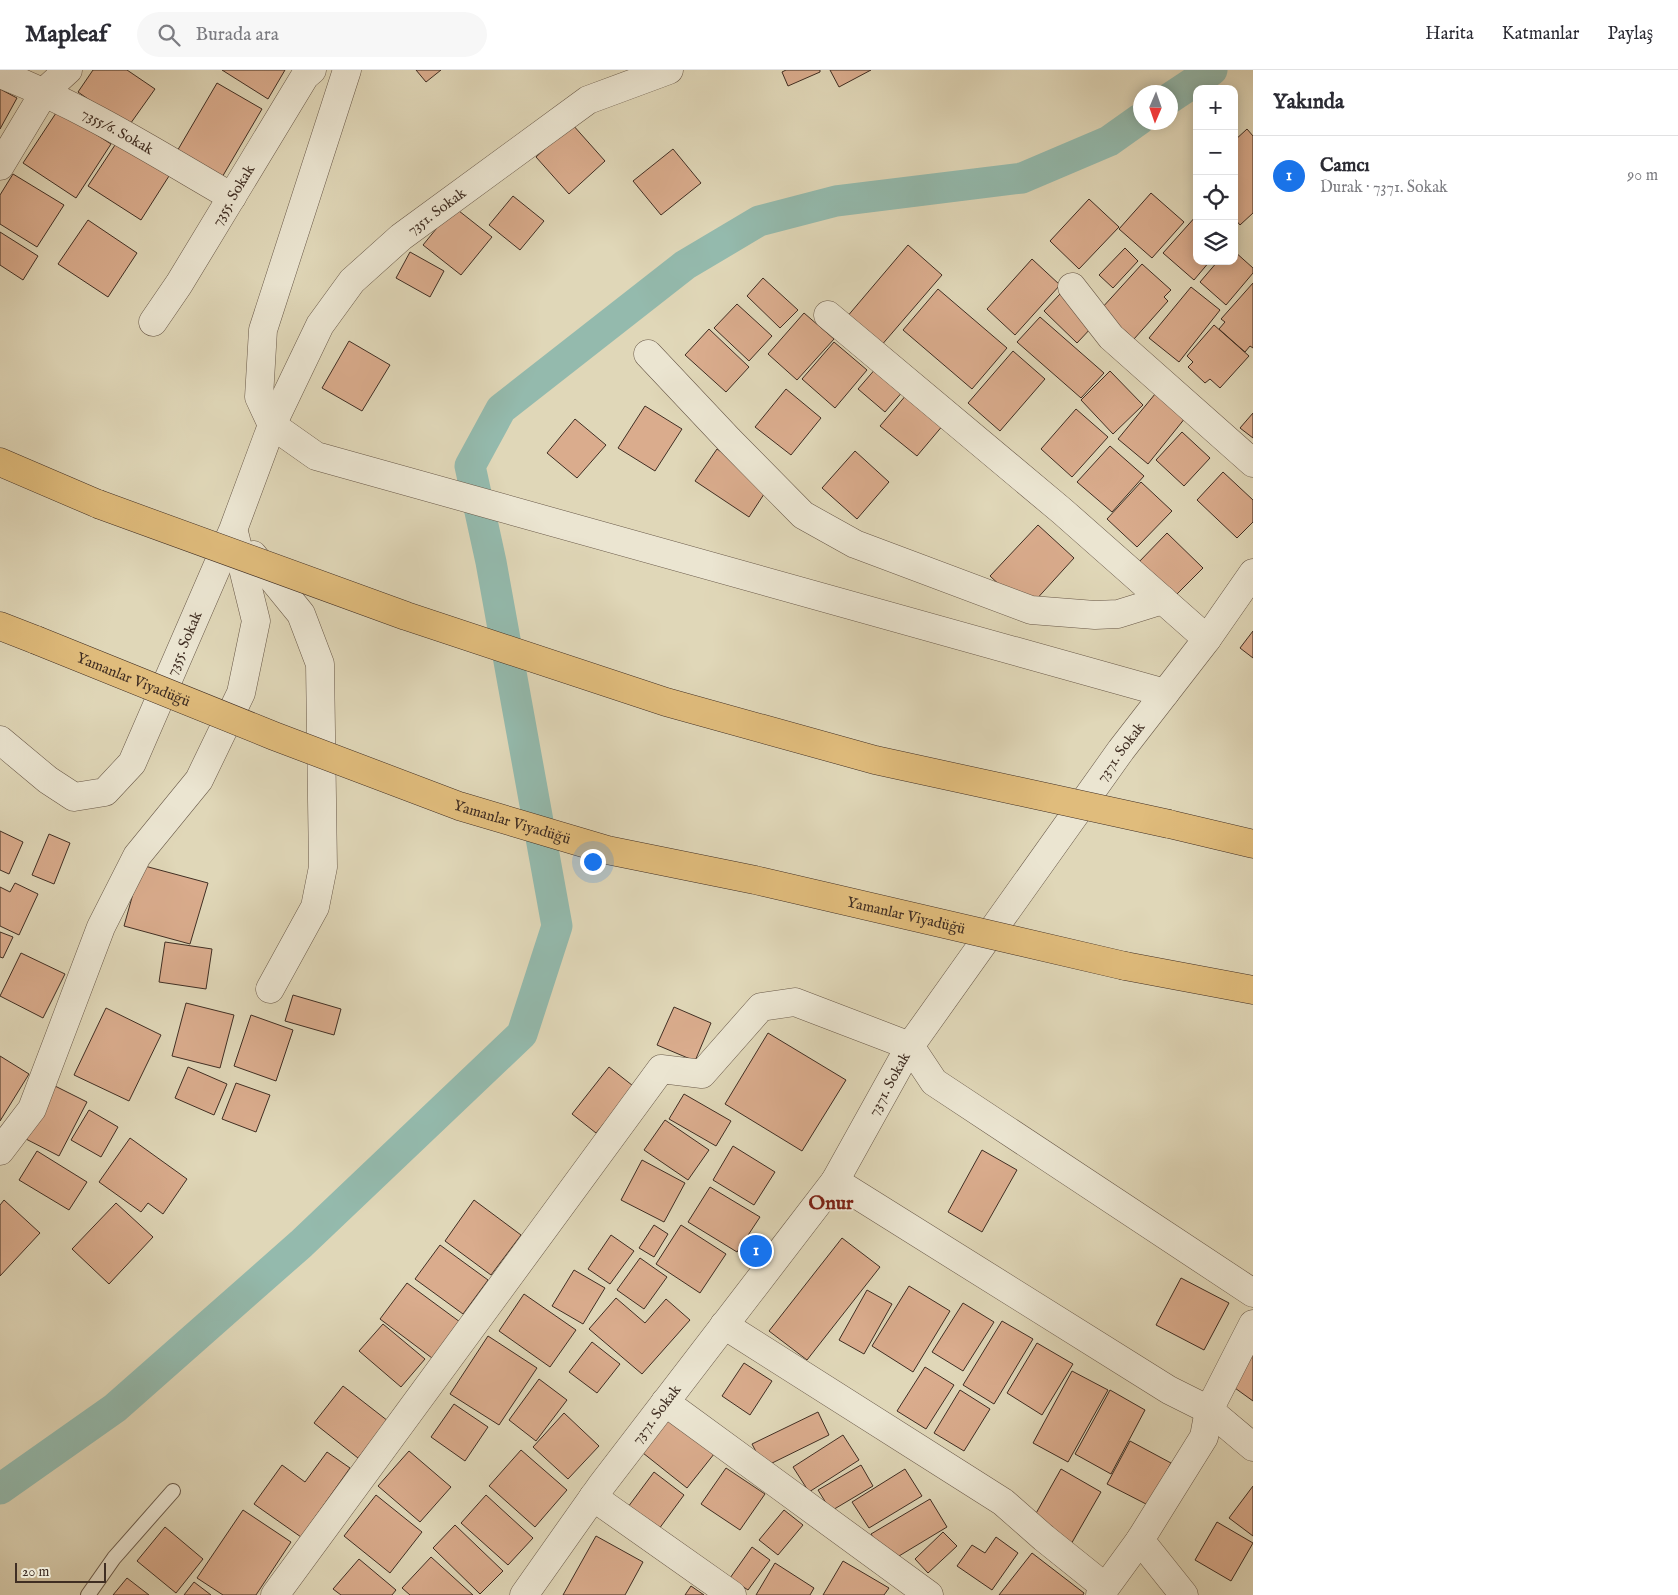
<!DOCTYPE html>
<html lang="tr">
<head>
<meta charset="utf-8">
<style>
	:root { --surface:#fff; --page:#f7f7f7; --text:#2b2b33; --muted:#7c7c81; --line:#e1e1e2; --accent:#1a73e8 }
	body { margin:0; font-family:"IM FELL English",serif; background:var(--page); color:var(--text) }
	.controls { position:absolute; right:15px; top:15px; display:grid; overflow:hidden; border-radius:10px; box-shadow:0 2px 12px #0003 }
	.controls button { width:45px; height:45px; display:grid; place-items:center; padding:0; border:0; border-bottom:1px solid var(--line); background:var(--surface); color:var(--text); font:25px sans-serif }
	.compass { position:absolute; left:1133px; top:15px; width:45px; height:45px; border-radius:50%; background:var(--surface); box-shadow:0 2px 12px #0003; rotate:182deg }
	.scale { position:absolute; left:15px; bottom:12px; width:91px; box-sizing:border-box; padding-left:5px; border:2px solid #402e23; border-top:0; font-size:14px; line-height:18px; white-space:nowrap; color:#402e23; -webkit-text-stroke:4px #ebe5d1; paint-order:stroke }
	.you { position:absolute; left:592px; top:791px; width:18px; height:18px; margin:-12px; border:4px solid #fff; border-radius:50%; background:#1a73e8; box-shadow:0 0 0 8px #1a73e833 }
	.badge { display:grid; place-items:center; width:32px; height:32px; border-radius:50%; background:var(--accent); color:#fff; font-size:16px; font-weight:700 }
	.pin { position:absolute; translate:-50% -50%; border:2px solid #fff; box-shadow:0 1px 5px #0006 }
	.list { margin:0; padding:0; list-style:none }
	h2 { display:flex; justify-content:space-between; align-items:center; height:65px; margin:0; padding:0 20px; font-size:21px }
	h2 small { font-size:16px; font-weight:400; color:var(--muted) }
	.list li { display:grid; grid-template-columns:32px 1fr auto; gap:15px; align-items:center; box-sizing:border-box; height:80px; padding:0 20px; border-top:1px solid var(--line) }
	.list b { display:block; font-size:19px; white-space:nowrap }
	.list p { margin:0; font-size:16px; white-space:nowrap; color:var(--muted) }
	.list em { font-size:16px; font-style:normal; color:var(--muted) }
	.icon { flex:none; width:28px; height:28px; fill:none; stroke:currentColor; stroke-width:2; stroke-linecap:round; stroke-linejoin:round }
	.map { position:relative; flex:none; width:1253px; height:1525px; overflow:hidden }
	header { display:flex; align-items:center; gap:30px; box-sizing:border-box; height:70px; padding:0 25px; background:var(--surface); border-bottom:1px solid var(--line) }
	header strong { font-size:24px }
	nav { display:flex; gap:28px; margin-inline-start:auto; font-size:18px }
	.search { width:350px; height:45px; background:var(--page); display:flex; align-items:center; gap:12px; box-sizing:border-box; padding:0 18px; border-radius:28px; color:var(--muted); font-size:19px }
	main { display:flex }
	aside { flex:1; background:var(--surface) }
	.map>svg:first-child { display:block }
	.lines { fill:none; stroke-linecap:round; stroke-linejoin:round }
	.canal { stroke:#94baad; stroke-width:31 }
	.building { fill:#daac8d; stroke:#402e23 }
	.service-casing { stroke:#685848; stroke-width:16 }
	.minor-casing { stroke:#685848; stroke-width:29 }
	.tertiary-casing { stroke:#685848; stroke-width:29 }
	.motorway-casing { stroke:#402e23; stroke-width:29 }
	.service { stroke:#ebe5d1; stroke-width:14 }
	.minor { stroke:#ebe5d1; stroke-width:28 }
	.tertiary { stroke:#ebe5d1; stroke-width:28 }
	.motorway { stroke:#e0bc7c; stroke-width:28 }
	.motorway-bridge-casing { stroke:#402e23; stroke-width:29; stroke-linecap:butt }
	.motorway-bridge { stroke:#e0bc7c; stroke-width:28 }
	.labels { text-anchor:middle; stroke-width:4; stroke-linejoin:round; paint-order:stroke }
	.street-label { font-size:15px; fill:#402e23; stroke:#ebe5d1 }
	.district-label { font-size:20px; font-weight:bold; fill:#7a1f14; stroke:#ebe5d1 }
</style>
</head>
<body>
<header>
<strong>Mapleaf</strong>
<div class="search"><svg class="icon" aria-label="search" viewBox="0 0 24 24"><circle cx="10" cy="10" r="6"/><path d="M15 15l6 6"/></svg>Burada ara</div>
<nav><a>Harita</a><a>Katmanlar</a><a>Paylaş</a></nav>
</header>
<main>
<div class="map">
<svg width="1253" height="1525" viewBox="0 0 1253 1525">
	<rect width="100%" height="100%" fill="#e0d7b8"/>
	<filter id="stains"><feTurbulence type="fractalNoise" baseFrequency=".004" numOctaves="4"/><feColorMatrix values="0 0 0 0 .2 0 0 0 0 .09 0 0 0 0 .02 0 0 0 .5 -.17"/></filter>
	<radialGradient id="worn" r=".72"><stop offset=".6" stop-color="#630" stop-opacity="0"/><stop offset="1" stop-color="#630" stop-opacity=".3"/></radialGradient>
	<g class="lines">
		<path class="canal" d="M 1170,28 L 1212,0
			M 0,1419 L 115,1338 L 301,1174 L 522,964 L 557,856 L 491,492 L 470,396 L 501,339 L 685,195 L 759,151 L 836,131 L 1022,108 L 1109,71 L 1140,49"/>
	</g>
	<path class="building" d="M 93,0 L 127,0 L 155,19 L 128,57 L 78,22 Z
		M 222,0 L 285,0 L 268,29 Z
		M 416,0 L 441,0 L 426,12 Z
		M 786,0 L 820,0 L 820,2 L 788,16 L 782,2 Z
		M 830,0 L 871,0 L 839,17 Z
		M 217,13 L 262,39 L 221,109 L 176,83 Z
		M 0,19 L 17,28 L 0,59 Z
		M 58,40 L 111,74 L 76,128 L 23,93 Z
		M 572,54 L 605,91 L 569,124 L 536,87 Z
		M 1247,59 L 1253,66 L 1253,143 L 1240,155 L 1234,148 L 1234,71 Z
		M 117,72 L 169,106 L 141,150 L 88,116 Z
		M 673,79 L 701,113 L 661,145 L 633,111 Z
		M 13,104 L 64,135 L 37,177 L 0,154 L 0,125 Z
		M 1151,123 L 1184,152 L 1152,188 L 1119,159 Z
		M 513,126 L 544,151 L 520,180 L 489,155 Z
		M 1089,129 L 1119,157 L 1079,199 L 1050,171 Z
		M 454,137 L 492,167 L 461,205 L 423,175 Z
		M 1197,145 L 1197,191 L 1210,191 L 1194,210 L 1163,183 Z
		M 88,150 L 137,183 L 108,227 L 58,194 Z
		M 0,162 L 38,186 L 23,210 L 0,195 Z
		M 908,175 L 942,205 L 880,277 L 846,248 Z
		M 1125,178 L 1138,191 L 1113,218 L 1099,205 Z
		M 1234,181 L 1253,198 L 1253,203 L 1226,235 L 1200,212 L 1218,191 L 1234,191 Z
		M 410,182 L 444,201 L 430,227 L 396,208 Z
		M 1032,189 L 1060,215 L 1015,265 L 987,239 Z
		M 1142,194 L 1171,220 L 1164,227 L 1168,231 L 1134,269 L 1101,239 Z
		M 763,208 L 798,240 L 780,258 L 747,226 Z
		M 1253,213 L 1253,278 L 1250,276 L 1245,282 L 1219,259 L 1225,252 L 1221,249 Z
		M 1191,217 L 1220,240 L 1179,292 L 1149,268 Z
		M 938,219 L 1007,278 L 972,319 L 903,260 Z
		M 1060,224 L 1093,256 L 1077,273 L 1044,241 Z
		M 737,234 L 772,266 L 749,291 L 714,258 Z
		M 804,243 L 834,269 L 797,310 L 768,284 Z
		M 1040,247 L 1104,303 L 1081,328 L 1017,272 Z
		M 1214,255 L 1249,286 L 1220,318 L 1210,309 L 1205,313 L 1188,297 L 1193,292 L 1187,286 Z
		M 709,259 L 749,297 L 726,322 L 685,285 Z
		M 349,271 L 390,295 L 362,341 L 322,318 Z
		M 834,272 L 867,300 L 835,338 L 802,309 Z
		M 1013,281 L 1045,309 L 1000,361 L 968,333 Z
		M 877,297 L 904,320 L 885,342 L 858,319 Z
		M 1110,301 L 1143,335 L 1113,364 L 1081,330 Z
		M 1160,318 L 1190,342 L 1148,394 L 1118,369 Z
		M 786,319 L 821,348 L 791,385 L 755,357 Z
		M 907,324 L 944,354 L 917,386 L 880,356 Z
		M 645,336 L 682,359 L 655,401 L 618,378 Z
		M 1076,339 L 1108,367 L 1072,407 L 1041,379 Z
		M 1253,343 L 1253,368 L 1240,358 Z
		M 575,349 L 606,375 L 577,408 L 547,383 Z
		M 1182,362 L 1210,388 L 1184,416 L 1156,390 Z
		M 1110,376 L 1144,406 L 1112,442 L 1077,412 Z
		M 717,379 L 770,415 L 749,447 L 695,411 Z
		M 855,381 L 889,412 L 857,449 L 822,418 Z
		M 1223,402 L 1253,430 L 1253,452 L 1237,468 L 1197,430 Z
		M 1141,412 L 1172,441 L 1137,477 L 1107,449 Z
		M 1038,455 L 1074,488 L 1033,533 L 1017,531 L 990,506 Z
		M 1167,463 L 1203,498 L 1173,528 L 1137,494 Z
		M 1253,561 L 1253,588 L 1240,578 Z
		M 0,761 L 23,772 L 9,804 L 0,800 Z
		M 49,764 L 70,773 L 54,814 L 32,805 Z
		M 141,795 L 208,813 L 190,874 L 124,856 Z
		M 15,813 L 38,824 L 19,865 L 0,856 L 0,817 L 10,822 Z
		M 0,862 L 13,867 L 3,888 L 0,887 Z
		M 165,872 L 212,879 L 206,919 L 159,912 Z
		M 21,883 L 65,904 L 43,948 L 0,926 Z
		M 293,925 L 341,939 L 334,965 L 285,951 Z
		M 186,933 L 234,945 L 220,998 L 172,986 Z
		M 674,937 L 711,953 L 695,991 L 657,975 Z
		M 106,938 L 161,965 L 129,1031 L 74,1005 Z
		M 251,945 L 293,960 L 276,1011 L 234,996 Z
		M 768,963 L 846,1010 L 802,1081 L 725,1034 Z
		M 0,986 L 29,1004 L 0,1051 Z
		M 188,997 L 227,1014 L 214,1045 L 175,1028 Z
		M 609,997 L 642,1023 L 611,1045 L 596,1063 L 572,1044 Z
		M 236,1013 L 270,1025 L 256,1062 L 222,1049 Z
		M 51,1014 L 87,1032 L 59,1086 L 24,1068 Z
		M 684,1024 L 731,1051 L 716,1076 L 669,1049 Z
		M 89,1040 L 118,1057 L 101,1087 L 71,1070 Z
		M 665,1050 L 709,1080 L 688,1110 L 644,1080 Z
		M 130,1068 L 187,1109 L 163,1144 L 148,1133 L 141,1142 L 99,1112 Z
		M 733,1076 L 775,1102 L 754,1135 L 713,1110 Z
		M 982,1080 L 1017,1100 L 982,1162 L 948,1142 Z
		M 37,1081 L 87,1112 L 69,1140 L 19,1110 Z
		M 642,1090 L 685,1113 L 664,1152 L 621,1130 Z
		M 710,1117 L 760,1147 L 737,1182 L 688,1152 Z
		M 4,1130 L 40,1163 L 0,1206 L 0,1135 Z
		M 474,1130 L 521,1165 L 491,1205 L 445,1171 Z
		M 116,1133 L 153,1167 L 109,1214 L 72,1179 Z
		M 654,1155 L 668,1164 L 654,1187 L 639,1178 Z
		M 681,1155 L 726,1184 L 700,1223 L 656,1194 Z
		M 611,1165 L 634,1181 L 610,1214 L 588,1199 Z
		M 842,1168 L 880,1197 L 807,1290 L 769,1261 Z
		M 440,1175 L 488,1210 L 463,1244 L 415,1209 Z
		M 640,1188 L 667,1207 L 644,1239 L 617,1220 Z
		M 574,1200 L 605,1218 L 583,1254 L 552,1236 Z
		M 1181,1208 L 1229,1233 L 1204,1280 L 1156,1255 Z
		M 407,1213 L 460,1252 L 432,1288 L 380,1249 Z
		M 909,1216 L 950,1241 L 913,1302 L 872,1276 Z
		M 867,1220 L 892,1234 L 864,1284 L 839,1270 Z
		M 524,1224 L 576,1260 L 550,1297 L 499,1261 Z
		M 616,1228 L 645,1253 L 666,1229 L 690,1250 L 642,1304 L 589,1259 Z
		M 963,1233 L 994,1252 L 963,1301 L 932,1282 Z
		M 1002,1251 L 1033,1269 L 994,1334 L 963,1315 Z
		M 383,1254 L 425,1289 L 401,1317 L 359,1281 Z
		M 488,1266 L 537,1298 L 499,1355 L 450,1324 Z
		M 592,1272 L 620,1294 L 597,1323 L 569,1302 Z
		M 1037,1273 L 1073,1294 L 1042,1345 L 1007,1323 Z
		M 1253,1278 L 1253,1331 L 1228,1313 Z
		M 744,1293 L 772,1311 L 750,1345 L 722,1326 Z
		M 925,1297 L 954,1315 L 926,1359 L 897,1341 Z
		M 1072,1301 L 1108,1320 L 1068,1392 L 1033,1373 Z
		M 539,1309 L 567,1330 L 536,1371 L 509,1350 Z
		M 343,1316 L 388,1351 L 358,1388 L 314,1353 Z
		M 960,1320 L 990,1339 L 964,1381 L 934,1363 Z
		M 1110,1320 L 1145,1340 L 1111,1404 L 1075,1384 Z
		M 454,1334 L 488,1357 L 465,1391 L 431,1367 Z
		M 818,1342 L 829,1365 L 764,1397 L 752,1374 Z
		M 564,1343 L 599,1376 L 568,1409 L 533,1377 Z
		M 673,1344 L 718,1379 L 687,1418 L 643,1383 Z
		M 843,1365 L 859,1390 L 809,1422 L 793,1397 Z
		M 1130,1371 L 1171,1393 L 1148,1435 L 1107,1414 Z
		M 521,1380 L 567,1420 L 535,1457 L 489,1416 Z
		M 409,1381 L 451,1417 L 420,1452 L 378,1416 Z
		M 327,1382 L 350,1398 L 301,1467 L 254,1434 L 282,1395 L 305,1412 Z
		M 861,1395 L 873,1416 L 831,1441 L 818,1420 Z
		M 726,1398 L 765,1424 L 740,1460 L 701,1434 Z
		M 905,1399 L 922,1426 L 869,1458 L 852,1432 Z
		M 1061,1399 L 1101,1422 L 1070,1476 L 1030,1454 Z
		M 654,1402 L 684,1425 L 656,1463 L 625,1441 Z
		M 1253,1416 L 1253,1466 L 1229,1448 Z
		M 376,1425 L 422,1462 L 390,1503 L 344,1466 Z
		M 486,1425 L 533,1468 L 508,1495 L 461,1453 Z
		M 930,1429 L 947,1457 L 889,1492 L 871,1464 Z
		M 243,1440 L 291,1472 L 256,1525 L 223,1525 L 197,1508 Z
		M 784,1440 L 803,1455 L 778,1485 L 759,1470 Z
		M 1217,1452 L 1253,1473 L 1231,1511 L 1195,1490 Z
		M 455,1455 L 503,1501 L 480,1524 L 433,1478 Z
		M 165,1457 L 203,1489 L 176,1523 L 137,1491 Z
		M 943,1462 L 957,1476 L 928,1503 L 915,1489 Z
		M 596,1466 L 643,1492 L 625,1525 L 563,1525 Z
		M 996,1467 L 1018,1483 L 992,1520 L 957,1496 L 972,1475 L 985,1483 Z
		M 752,1477 L 770,1490 L 748,1520 L 730,1508 Z
		M 1032,1483 L 1084,1523 L 1083,1525 L 999,1525 Z
		M 431,1487 L 473,1525 L 410,1525 L 402,1518 Z
		M 359,1489 L 396,1520 L 392,1525 L 341,1525 L 333,1519 Z
		M 843,1491 L 889,1518 L 884,1525 L 823,1525 Z
		M 775,1493 L 814,1518 L 810,1525 L 756,1525 Z
		M 127,1508 L 149,1525 L 113,1525 Z
		M 194,1512 L 211,1525 L 184,1525 Z
		M 691,1516 L 704,1525 L 685,1525 Z"/>
	<g class="lines">
		<g class="service-casing">
			<path id="service" d="M 88,1525 L 114,1488 L 173,1421"/>
		</g>
		<g class="minor-casing">
			<g id="minor">
				<path id="s1" d="M 0,4 C 82,36 156,83 232,127"/>
				<path d="M 0,96 L 45,21 L 68,0"/>
				<path d="M 1072,217 L 1111,267 L 1253,393"/>
				<path d="M 828,245 L 1062,441 L 1207,569"/>
				<path id="s2" d="M 153,252 L 179,214 L 305,6 L 312,0"/>
				<path d="M 648,284 L 729,370 L 803,445 L 855,474 L 1031,540 L 1095,545 L 1118,544 L 1163,530"/>
				<path id="s3" d="M 272,355 L 320,255 L 352,211 L 401,167 L 588,30 L 669,0"/>
				<path d="M 253,485 L 301,544 L 320,594 L 323,797 L 315,837 L 270,919"/>
				<path d="M 0,1081 L 32,1039 L 101,857 L 137,786 L 199,710 L 241,623 L 256,551 L 235,466"/>
				<path d="M 835,1111 L 1169,1320 L 1209,1340 L 1253,1377"/>
				<path d="M 724,1255 L 1003,1432 L 1044,1468 L 1105,1517"/>
				<path d="M 665,1332 L 929,1525"/>
				<path d="M 593,1427 L 732,1525"/>
				<path d="M 1140,1470 L 1184,1525"/>
				<path d="M 275,1525 L 661,999 L 702,1004 L 761,937 L 795,932 L 910,976 L 934,1012 L 1253,1223"/>
				<path d="M 1100,1525 L 1140,1470 L 1204,1367 L 1209,1340 L 1253,1254"/>
			</g>
		</g>
		<g class="tertiary-casing">
			<g id="tertiary">
				<path d="M 347,0 L 263,260 L 259,327 L 272,355 L 316,386 L 1165,623"/>
				<path id="s4" d="M 0,670 L 48,710 L 74,727 L 105,722 L 132,693 L 233,460 L 272,355"/>
				<path id="s5" d="M 524,1525 L 601,1416 L 835,1111 L 910,976 L 1121,680 L 1207,569 L 1253,503"/>
			</g>
		</g>
		<g class="motorway-casing">
			<path id="motorway" d="M 0,392 L 98,434
				M 0,556 L 36,570
				M 1169,754 L 1253,774
				M 1125,896 L 1253,920"/>
		</g>
		<use href="#service" class="service"/>
		<use href="#minor" class="minor"/>
		<use href="#tertiary" class="tertiary"/>
		<use href="#motorway" class="motorway"/>
		<g class="motorway-bridge-casing">
			<g id="motorway-bridge">
				<path d="M 98,434 L 406,546 L 666,632 L 875,690 L 1169,754"/>
				<path id="s6" d="M 36,570 L 274,666 L 459,736 L 607,780 L 755,810 L 1125,896"/>
			</g>
		</g>
		<use href="#motorway-bridge" class="motorway-bridge"/>
	</g>
	<g class="labels">
		<g class="street-label">
			<text dy="5" stroke="none"><textPath href="#s1" startOffset="131">7355/6. Sokak</textPath></text>
			<text dy="5" stroke="none"><textPath href="#s2" startOffset="150">7355. Sokak</textPath></text>
			<text dy="5" stroke="none"><textPath href="#s3" startOffset="275">7351. Sokak</textPath></text>
			<text dy="5" stroke="none"><textPath href="#s4" startOffset="295">7355. Sokak</textPath></text>
			<text dy="5" stroke="none"><textPath href="#s6" startOffset="105">Yamanlar Viyadüğü</textPath></text>
			<text dy="5" stroke="none"><textPath href="#s5" startOffset="1034">7371. Sokak</textPath></text>
			<text dy="5" stroke="none"><textPath href="#s6" startOffset="510">Yamanlar Viyadüğü</textPath></text>
			<text dy="5" stroke="none"><textPath href="#s6" startOffset="915">Yamanlar Viyadüğü</textPath></text>
			<text dy="5" stroke="none"><textPath href="#s5" startOffset="629">7371. Sokak</textPath></text>
			<text dy="5" stroke="none"><textPath href="#s5" startOffset="224">7371. Sokak</textPath></text>
		</g>
		<g class="district-label">
			<text x="831" y="1139">Onur</text>
		</g>
	</g>
	<rect width="100%" height="100%" filter="url(#stains)"/>
	<rect width="100%" height="100%" fill="url(#worn)"/>
</svg>
<div class="controls">
<button>+</button>
<button>−</button>
<button><svg class="icon" aria-label="locate" viewBox="0 0 24 24"><circle cx="12" cy="12" r="6"/><path d="M12 2v4M12 18v4M2 12h4M18 12h4"/></svg></button>
<button><svg class="icon" aria-label="layers" viewBox="0 0 24 24"><path d="M12 4l9 5-9 5-9-5zM3 14l9 5 9-5"/></svg></button>
</div>
<svg class="compass" viewBox="-18 -18 36 36"><path d="M0-13l5 13h-10z" fill="#e53935"/><path d="M0 13l5-13h-10z" fill="#7c7c81"/></svg>
<div class="scale">20 m</div>
<div class="you"></div>
<div class="pin badge" style="left:756px;top:1181px">1</div>
</div>
<aside>
<h2>Yakında<small></small></h2>
<ul class="list">
<li><span class="badge">1</span><div><b>Camcı</b><p>Durak · 7371. Sokak</p></div><em>90 m</em></li>
</ul>
</aside>
</main>
</body>
</html>
